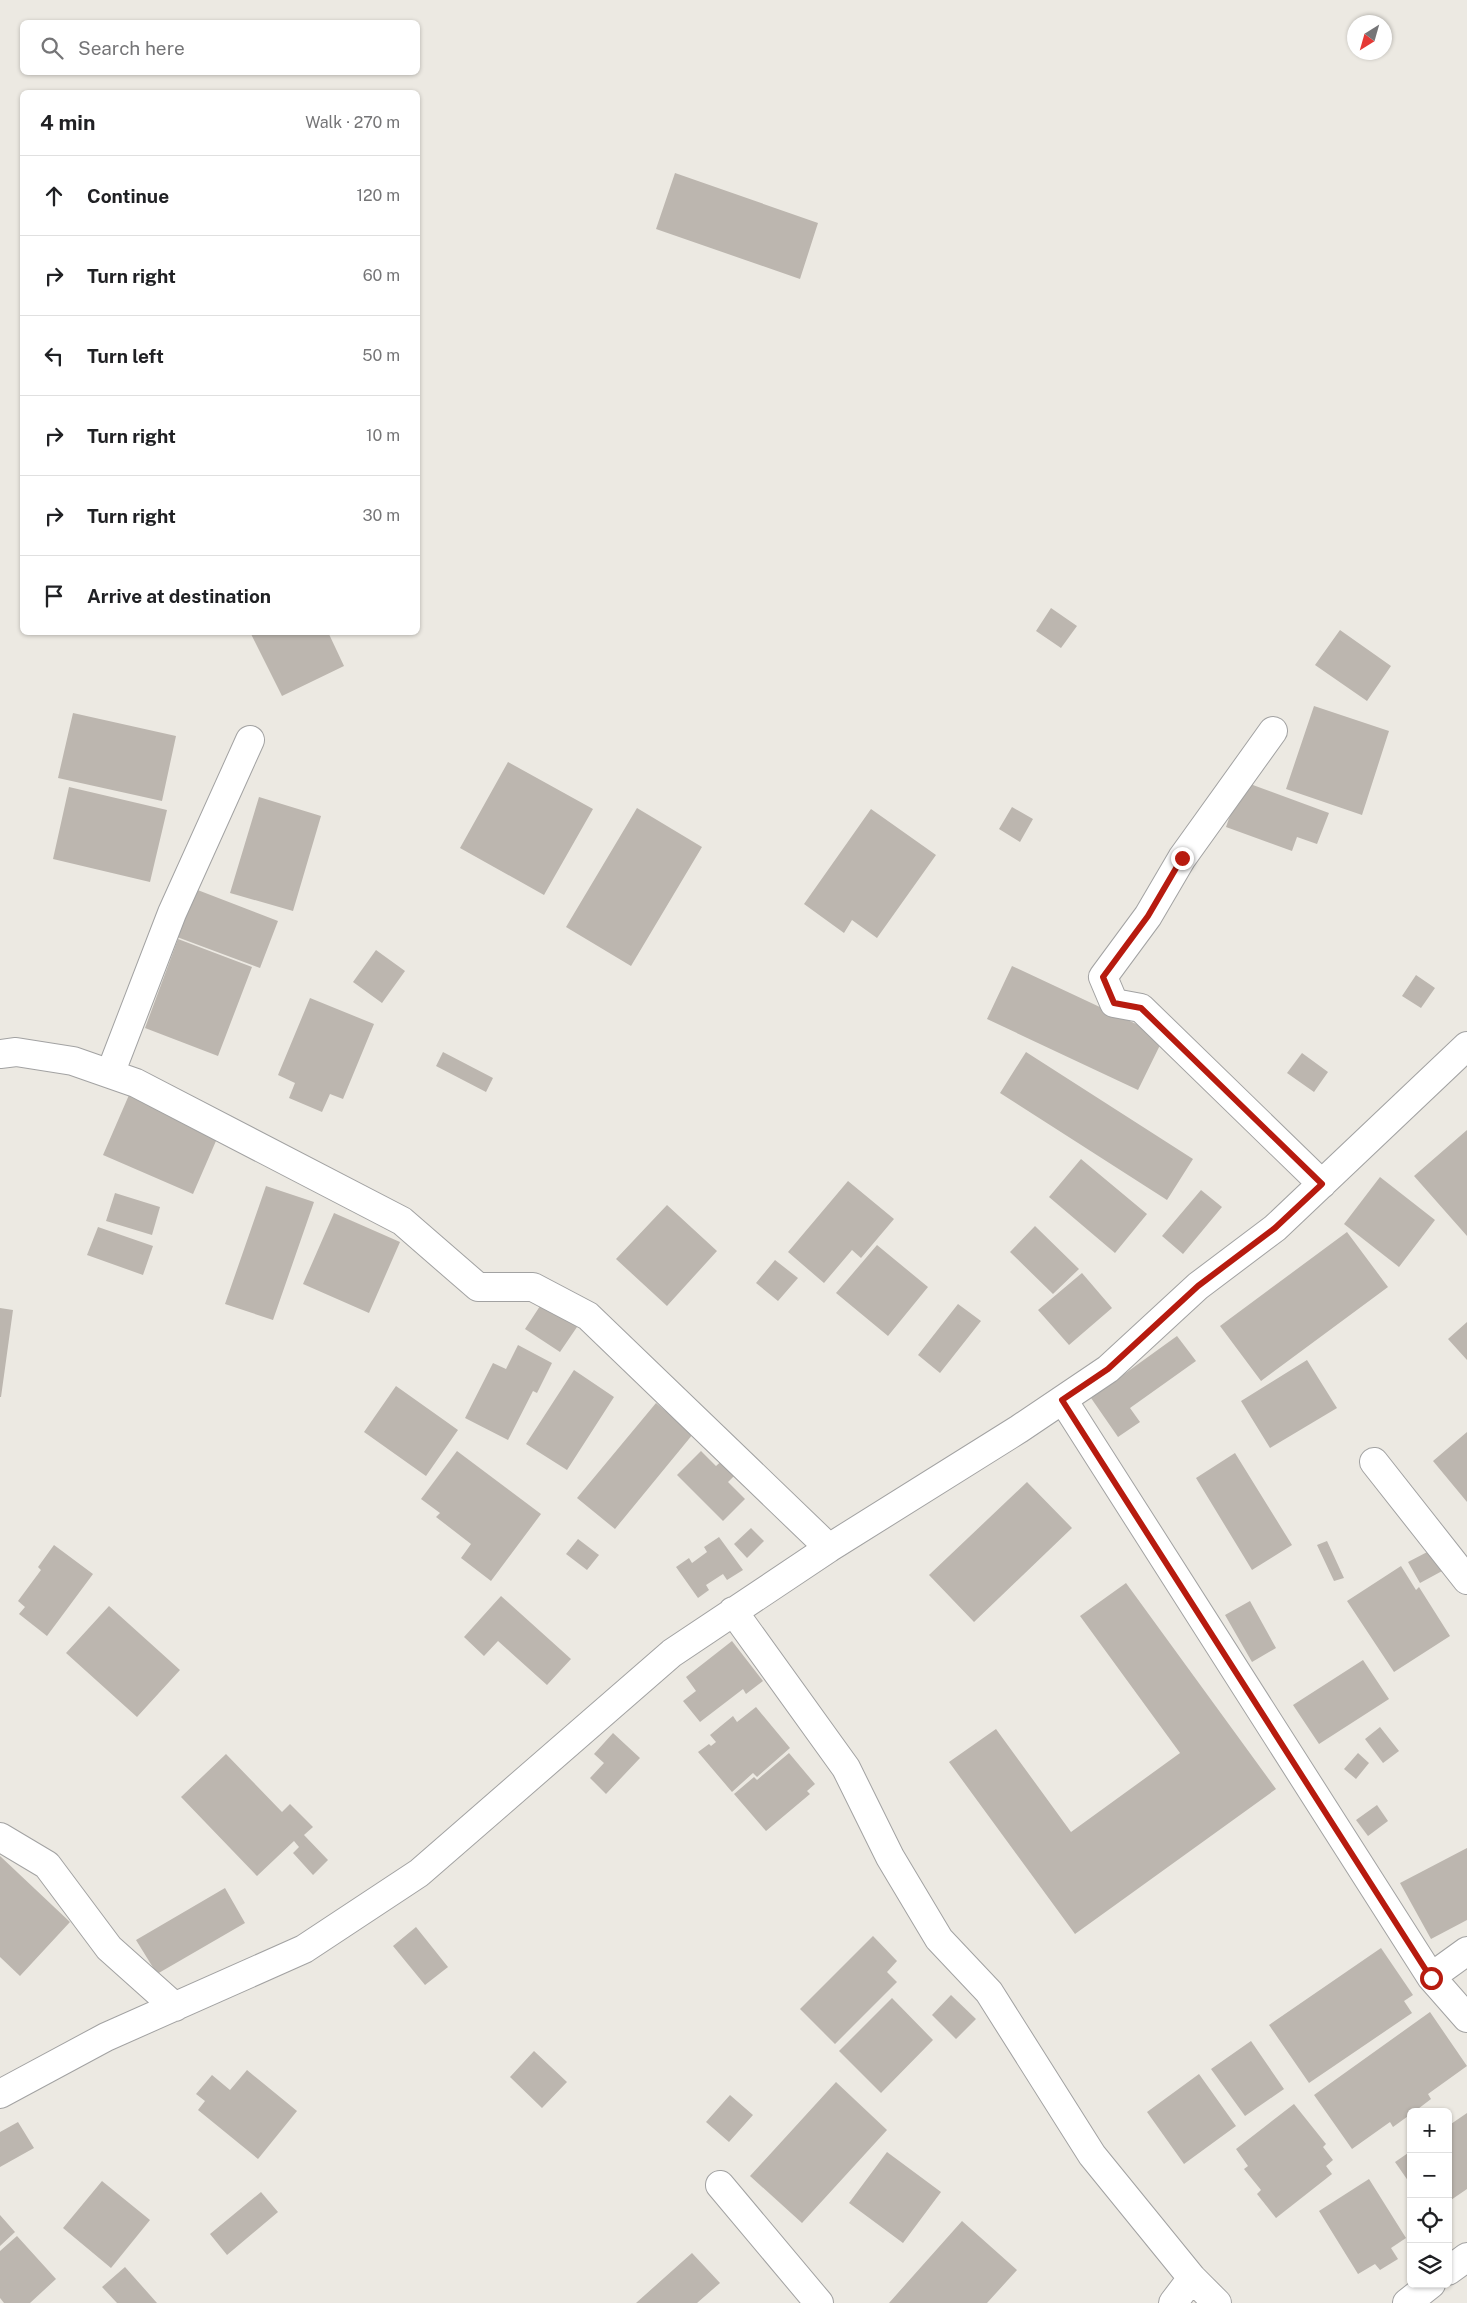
<!DOCTYPE html>
<html lang="en">
<head>
<meta charset="utf-8">
<style>
	:root { --surface:#fff; --page:#f2f2f2; --text:#202124; --muted:#757577; --line:#e0e0e0 }
	body { margin:0; font-family:"Public Sans",sans-serif; background:var(--page); color:var(--text) }
	.controls { position:absolute; right:15px; bottom:15px; display:grid; overflow:hidden; border-radius:8px; box-shadow:0 1px 4px #0004 }
	.controls button { width:45px; height:45px; display:grid; place-items:center; padding:0; border:0; border-bottom:1px solid var(--line); background:var(--surface); color:var(--text); font:25px sans-serif }
	.compass { position:absolute; left:1347px; top:15px; width:45px; height:45px; border-radius:50%; background:var(--surface); box-shadow:0 1px 4px #0004; rotate:217deg }
	.stop { position:absolute; width:15px; height:15px; margin:-11px; border:4px solid #b71b0f; border-radius:50%; background:#fff }
	.stop.end { background:#b71b0f; border-color:#fff; box-shadow:0 1px 5px #0008 }
	.list { margin:0; padding:0; list-style:none }
	h2 { display:flex; justify-content:space-between; align-items:center; height:65px; margin:0; padding:0 20px; font-size:21px }
	h2 small { font-size:16px; font-weight:400; color:var(--muted) }
	.list li { display:grid; grid-template-columns:32px 1fr auto; gap:15px; align-items:center; box-sizing:border-box; height:80px; padding:0 20px; border-top:1px solid var(--line) }
	.list b { display:block; font-size:19px; white-space:nowrap }
	.list em { font-size:16px; font-style:normal; color:var(--muted) }
	.icon { flex:none; width:28px; height:28px; fill:none; stroke:currentColor; stroke-width:2; stroke-linecap:round; stroke-linejoin:round }
	.map { position:relative; flex:none; width:1467px; height:2303px; overflow:hidden }
	.search { position:absolute; background:var(--surface); box-shadow:0 1px 4px #0004; left:20px; top:20px; width:400px; height:55px; display:flex; align-items:center; gap:12px; box-sizing:border-box; padding:0 18px; border-radius:8px; color:var(--muted); font-size:19px }
	.panel { position:absolute; background:var(--surface); box-shadow:0 1px 4px #0004; left:20px; top:90px; width:400px; height:545px; border-radius:8px }
	.map>svg:first-child { display:block }
	.building { fill:#bcb6af }
	.lines { fill:none; stroke-linecap:round; stroke-linejoin:round }
	.minor-casing { stroke:#a2a2a2; stroke-width:30 }
	.minor { stroke:#fff; stroke-width:28 }
	.route { stroke:#b71b0f; stroke-width:6 }
</style>
</head>
<body>
<div class="map">
<svg width="1467" height="2303" viewBox="0 0 1467 2303">
	<rect width="100%" height="100%" fill="#ece9e2"/>
	<path class="building" d="M 675,173 L 818,223 L 800,279 L 656,229 Z
		M 1051,608 L 1077,626 L 1061,648 L 1036,631 Z
		M 1340,630 L 1391,666 L 1367,701 L 1315,665 Z
		M 255,632 L 328,632 L 344,666 L 282,696 L 251,634 Z
		M 1314,706 L 1389,731 L 1362,815 L 1286,789 Z
		M 73,713 L 176,736 L 162,801 L 58,778 Z
		M 508,762 L 593,809 L 544,895 L 460,848 Z
		M 1242,781 L 1329,813 L 1317,844 L 1297,837 L 1292,851 L 1226,827 Z
		M 69,787 L 167,810 L 150,882 L 53,859 Z
		M 259,797 L 321,816 L 293,911 L 230,893 Z
		M 1012,807 L 1033,819 L 1020,842 L 999,829 Z
		M 637,808 L 702,847 L 631,966 L 566,927 Z
		M 871,809 L 936,855 L 877,938 L 852,920 L 844,933 L 804,904 Z
		M 195,889 L 278,921 L 260,968 L 177,937 Z
		M 178,939 L 252,967 L 218,1056 L 145,1028 Z
		M 376,950 L 405,971 L 382,1003 L 353,982 Z
		M 1012,966 L 1164,1037 L 1138,1090 L 987,1019 Z
		M 1416,975 L 1435,988 L 1421,1008 L 1402,996 Z
		M 310,998 L 374,1024 L 343,1099 L 330,1094 L 322,1112 L 289,1098 L 295,1083 L 278,1075 Z
		M 443,1052 L 493,1078 L 486,1092 L 436,1066 Z
		M 1026,1052 L 1193,1159 L 1167,1200 L 1000,1093 Z
		M 1302,1053 L 1328,1072 L 1314,1092 L 1287,1073 Z
		M 129,1095 L 219,1134 L 193,1194 L 103,1155 Z
		M 1467,1130 L 1467,1236 L 1414,1176 Z
		M 1081,1159 L 1147,1214 L 1115,1253 L 1049,1197 Z
		M 1380,1177 L 1435,1220 L 1399,1267 L 1344,1224 Z
		M 848,1181 L 894,1219 L 861,1258 L 852,1250 L 824,1283 L 788,1252 Z
		M 266,1186 L 314,1202 L 273,1320 L 225,1304 Z
		M 1201,1190 L 1222,1207 L 1183,1254 L 1162,1236 Z
		M 115,1193 L 160,1207 L 152,1235 L 106,1221 Z
		M 667,1205 L 717,1251 L 667,1306 L 616,1259 Z
		M 334,1213 L 400,1242 L 369,1313 L 303,1284 Z
		M 1035,1226 L 1079,1269 L 1053,1294 L 1010,1252 Z
		M 98,1227 L 153,1246 L 143,1275 L 87,1255 Z
		M 1347,1232 L 1388,1287 L 1261,1381 L 1220,1326 Z
		M 877,1245 L 928,1287 L 888,1336 L 836,1293 Z
		M 775,1260 L 798,1278 L 778,1301 L 756,1283 Z
		M 1082,1273 L 1112,1308 L 1069,1345 L 1038,1310 Z
		M 542,1303 L 577,1327 L 560,1352 L 525,1329 Z
		M 958,1304 L 981,1321 L 940,1373 L 918,1355 Z
		M 0,1308 L 13,1310 L 1,1397 L 0,1397 Z
		M 1467,1322 L 1467,1360 L 1448,1339 Z
		M 1177,1336 L 1196,1361 L 1130,1408 L 1140,1422 L 1118,1437 L 1091,1398 Z
		M 518,1345 L 552,1363 L 537,1393 L 533,1391 L 508,1440 L 465,1418 L 493,1363 L 506,1369 Z
		M 1307,1360 L 1337,1408 L 1270,1448 L 1241,1401 Z
		M 574,1370 L 614,1397 L 567,1470 L 526,1444 Z
		M 396,1386 L 458,1430 L 426,1476 L 364,1432 Z
		M 656,1403 L 693,1434 L 615,1529 L 577,1498 Z
		M 1467,1432 L 1467,1502 L 1433,1461 Z
		M 457,1451 L 541,1514 L 491,1581 L 461,1558 L 471,1544 L 436,1517 L 440,1513 L 421,1499 Z
		M 701,1451 L 716,1466 L 726,1457 L 739,1471 L 728,1482 L 745,1499 L 723,1521 L 677,1475 Z
		M 1235,1453 L 1292,1545 L 1252,1570 L 1196,1478 Z
		M 1027,1482 L 1072,1528 L 974,1622 L 929,1575 Z
		M 751,1528 L 764,1541 L 747,1558 L 734,1544 Z
		M 719,1537 L 743,1570 L 727,1580 L 723,1574 L 706,1585 L 709,1590 L 698,1598 L 676,1567 L 689,1558 L 692,1563 L 707,1552 L 704,1547 Z
		M 578,1539 L 599,1555 L 587,1570 L 566,1554 Z
		M 1327,1541 L 1344,1578 L 1334,1581 L 1317,1545 Z
		M 54,1545 L 93,1574 L 47,1636 L 19,1614 L 25,1607 L 18,1601 L 41,1570 L 38,1567 Z
		M 1433,1549 L 1444,1570 L 1420,1583 L 1408,1562 Z
		M 1401,1566 L 1416,1590 L 1419,1587 L 1450,1636 L 1394,1672 L 1347,1601 Z
		M 1126,1583 L 1276,1789 L 1075,1934 L 949,1762 L 996,1729 L 1071,1832 L 1180,1753 L 1080,1616 Z
		M 501,1596 L 571,1659 L 547,1685 L 498,1641 L 484,1656 L 464,1637 Z
		M 1250,1601 L 1276,1648 L 1252,1662 L 1225,1615 Z
		M 109,1606 L 180,1670 L 137,1717 L 66,1653 Z
		M 732,1641 L 763,1681 L 746,1694 L 743,1689 L 700,1722 L 683,1701 L 696,1691 L 686,1677 Z
		M 1363,1660 L 1389,1699 L 1319,1744 L 1293,1705 Z
		M 756,1707 L 790,1748 L 757,1777 L 753,1773 L 732,1792 L 698,1752 L 709,1744 L 711,1746 L 716,1742 L 710,1735 L 733,1716 L 737,1722 Z
		M 1380,1727 L 1399,1751 L 1383,1763 L 1365,1739 Z
		M 613,1733 L 640,1758 L 606,1794 L 590,1778 L 604,1763 L 594,1754 Z
		M 789,1753 L 815,1784 L 807,1791 L 810,1794 L 766,1831 L 734,1794 L 754,1777 L 757,1780 Z
		M 1358,1753 L 1369,1763 L 1356,1779 L 1344,1769 Z
		M 226,1754 L 282,1812 L 290,1804 L 313,1827 L 304,1835 L 328,1860 L 313,1875 L 293,1853 L 299,1847 L 294,1841 L 257,1876 L 181,1797 Z
		M 1377,1805 L 1388,1821 L 1368,1836 L 1356,1820 Z
		M 1467,1848 L 1467,1920 L 1431,1939 L 1400,1883 Z
		M 0,1856 L 70,1922 L 20,1976 L 0,1957 Z
		M 225,1888 L 245,1923 L 157,1974 L 136,1940 Z
		M 416,1927 L 448,1967 L 425,1985 L 393,1946 Z
		M 873,1936 L 897,1961 L 887,1972 L 897,1982 L 835,2044 L 800,2009 Z
		M 1381,1948 L 1413,1995 L 1404,2001 L 1412,2013 L 1309,2083 L 1269,2025 Z
		M 951,1995 L 976,2019 L 956,2039 L 932,2015 Z
		M 892,1998 L 933,2040 L 881,2093 L 839,2051 Z
		M 1430,2012 L 1467,2066 L 1428,2094 L 1431,2099 L 1414,2112 L 1411,2112 L 1411,2114 L 1393,2127 L 1390,2122 L 1352,2149 L 1314,2095 Z
		M 1251,2041 L 1284,2089 L 1245,2116 L 1211,2069 Z
		M 534,2051 L 567,2082 L 542,2108 L 510,2077 Z
		M 247,2070 L 297,2111 L 258,2159 L 198,2110 L 205,2101 L 196,2094 L 212,2075 L 230,2090 Z
		M 1199,2074 L 1236,2126 L 1184,2164 L 1147,2112 Z
		M 836,2082 L 887,2130 L 802,2223 L 750,2176 Z
		M 730,2095 L 753,2115 L 729,2142 L 706,2122 Z
		M 1294,2104 L 1326,2144 L 1323,2147 L 1333,2160 L 1326,2166 L 1332,2174 L 1276,2218 L 1257,2194 L 1261,2190 L 1244,2169 L 1248,2166 L 1236,2149 Z
		M 1467,2113 L 1467,2189 L 1448,2202 L 1448,2126 Z
		M 18,2122 L 34,2148 L 0,2167 L 0,2132 Z
		M 1411,2151 L 1411,2185 L 1395,2162 Z
		M 887,2152 L 941,2192 L 903,2243 L 849,2203 Z
		M 1369,2179 L 1406,2238 L 1391,2248 L 1398,2259 L 1380,2270 L 1375,2264 L 1358,2274 L 1319,2211 Z
		M 102,2181 L 150,2220 L 111,2268 L 63,2228 Z
		M 261,2192 L 278,2212 L 227,2255 L 210,2234 Z
		M 0,2215 L 15,2232 L 0,2246 Z
		M 962,2221 L 1017,2270 L 987,2303 L 889,2303 Z
		M 17,2236 L 56,2279 L 30,2303 L 4,2303 L 0,2298 L 0,2251 Z
		M 692,2253 L 720,2283 L 697,2303 L 636,2303 Z
		M 125,2267 L 157,2303 L 117,2303 L 102,2287 Z"/>
	<g class="lines">
		<g class="minor-casing">
			<path id="minor" d="M 1273,731 L 1182,858 L 1148,916 L 1103,977 L 1114,1003 L 1141,1008 L 1322,1184
				M 0,1054 L 16,1052 L 73,1061 L 136,1083 L 402,1221 L 478,1287 L 533,1287 L 588,1316 L 829,1548
				M 110,1074 L 172,913 L 250,740
				M 1063,1400 L 1431,1977 L 1467,2018
				M 1374,1462 L 1467,1580
				M 733,1611 L 846,1768 L 890,1857 L 939,1939 L 989,1992 L 1092,2155 L 1192,2278 L 1217,2303
				M 0,1837 L 47,1865 L 109,1948 L 175,2007
				M 1431,1977 L 1467,1951
				M 0,2094 L 106,2037 L 304,1949 L 419,1873 L 672,1653 L 829,1548 L 1019,1429 L 1108,1369 L 1198,1286 L 1275,1228 L 1467,1046
				M 720,2185 L 819,2303
				M 1448,2271 L 1467,2257
				M 1173,2303 L 1192,2278
				M 1407,2303 L 1431,2284"/>
		</g>
		<use href="#minor" class="minor"/>
	</g>
	<g class="lines">
		<path class="route" d="M 1182,858 L 1148,916 L 1103,977 L 1114,1003 L 1141,1008 L 1322,1184 L 1275,1228 L 1198,1286 L 1108,1369 L 1062,1400 L 1431,1978"/>
	</g>
</svg>
<div class="controls">
<button>+</button>
<button>−</button>
<button><svg class="icon" aria-label="locate" viewBox="0 0 24 24"><circle cx="12" cy="12" r="6"/><path d="M12 2v4M12 18v4M2 12h4M18 12h4"/></svg></button>
<button><svg class="icon" aria-label="layers" viewBox="0 0 24 24"><path d="M12 4l9 5-9 5-9-5zM3 14l9 5 9-5"/></svg></button>
</div>
<svg class="compass" viewBox="-18 -18 36 36"><path d="M0-13l5 13h-10z" fill="#e53935"/><path d="M0 13l5-13h-10z" fill="#757577"/></svg>
<div class="stop" style="left:1431px;top:1978px"></div>
<div class="stop end" style="left:1182px;top:858px"></div>
<div class="search"><svg class="icon" aria-label="search" viewBox="0 0 24 24"><circle cx="10" cy="10" r="6"/><path d="M15 15l6 6"/></svg>Search here</div>
<section class="panel">
<h2>4 min<small>Walk · 270 m</small></h2>
<ul class="list">
<li><svg class="icon" aria-label="ahead" viewBox="0 0 24 24"><path d="M12 20V5M6 11l6-6 6 6"/></svg><div><b>Continue</b></div><em>120 m</em></li>
<li><svg class="icon" aria-label="right" viewBox="0 0 24 24"><path d="M7 20v-9h11M14 6l5 5-5 5"/></svg><div><b>Turn right</b></div><em>60 m</em></li>
<li><svg class="icon" aria-label="left" viewBox="0 0 24 24"><path d="M17 20v-9H6M10 6l-5 5 5 5"/></svg><div><b>Turn left</b></div><em>50 m</em></li>
<li><svg class="icon" aria-label="right" viewBox="0 0 24 24"><path d="M7 20v-9h11M14 6l5 5-5 5"/></svg><div><b>Turn right</b></div><em>10 m</em></li>
<li><svg class="icon" aria-label="right" viewBox="0 0 24 24"><path d="M7 20v-9h11M14 6l5 5-5 5"/></svg><div><b>Turn right</b></div><em>30 m</em></li>
<li><svg class="icon" aria-label="arrive" viewBox="0 0 24 24"><path d="M6 21V4h12l-3 4 3 4H6"/></svg><div><b>Arrive at destination</b></div></li>
</ul>
</section>
</div>
</body>
</html>
